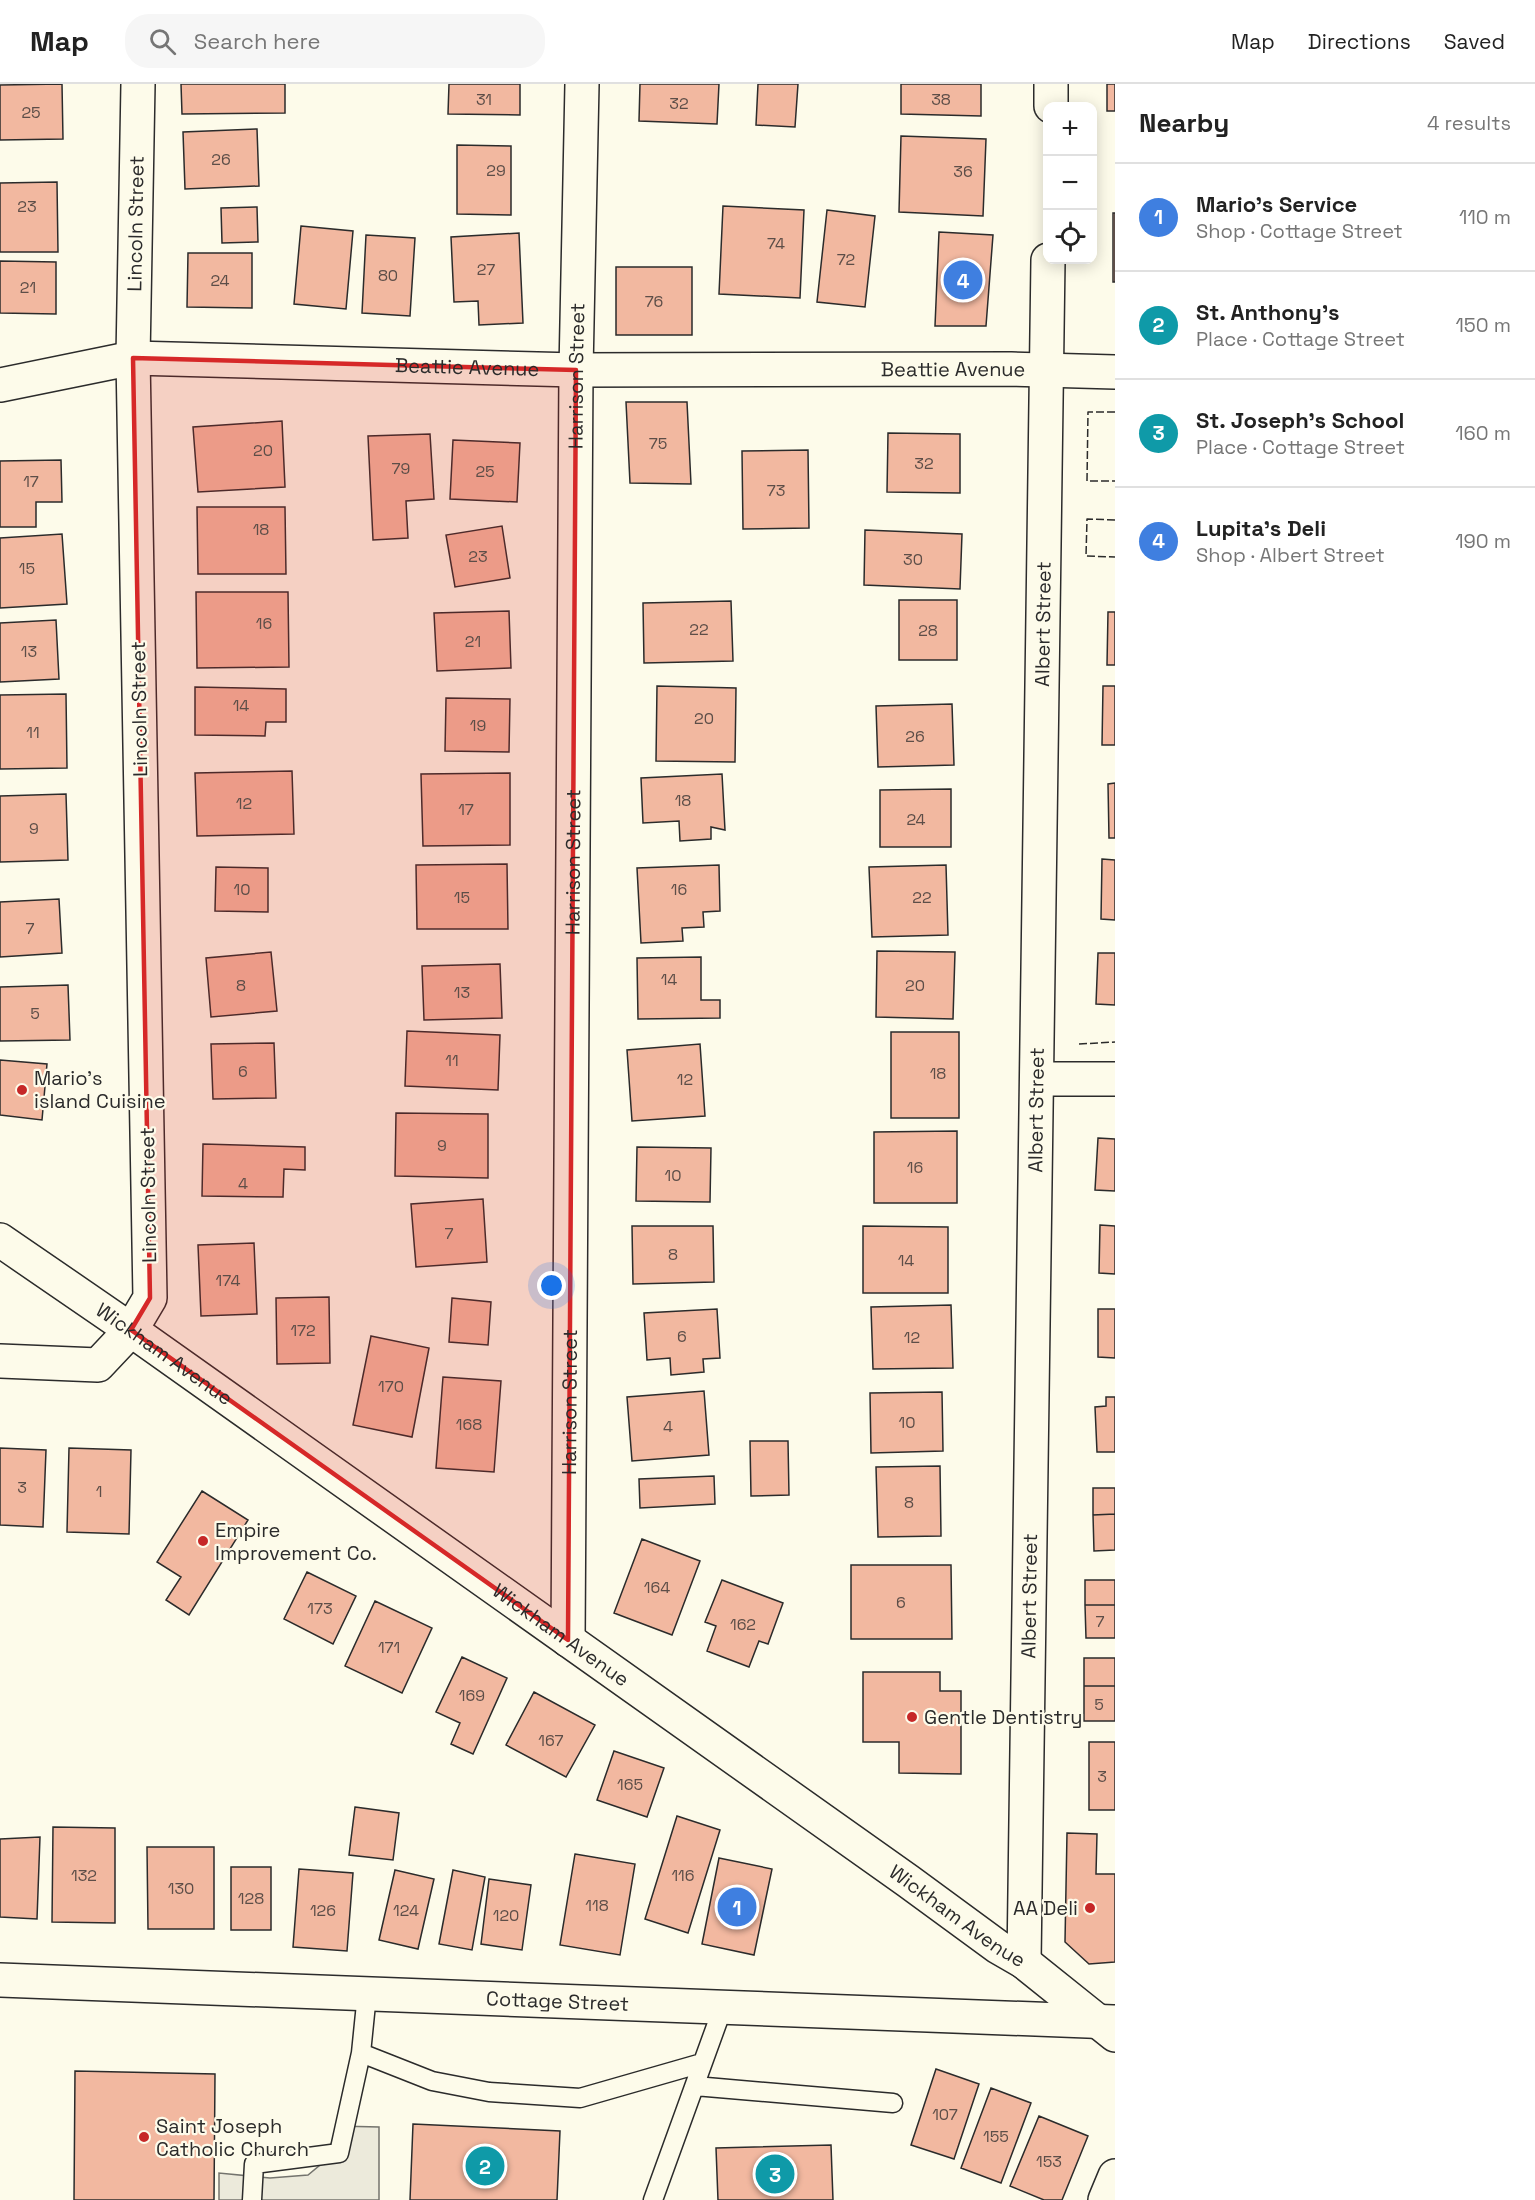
<!DOCTYPE html>
<html lang="en">
<head>
<meta charset="utf-8">
<style>
	:root { --surface:#fff; --page:#f6f6f6; --text:#222; --muted:#767676; --line:#e0e0e0; --accent:#ea580c }
	body { margin:0; font-family:"Space Grotesk",sans-serif; background:var(--page); color:var(--text) }
	.controls { position:absolute; right:18px; top:18px; display:grid; overflow:hidden; border-radius:12px; box-shadow:0 3px 15px #0003 }
	.controls button { width:54px; height:54px; display:grid; place-items:center; padding:0; border:0; border-bottom:2px solid var(--line); background:var(--surface); color:var(--text); font:30px sans-serif }
	.you { position:absolute; left:552px; top:1202px; width:21px; height:21px; margin:-15px; border:4px solid #fff; border-radius:50%; background:#1a73e8; box-shadow:0 0 0 9px #1a73e833 }
	.badge { display:grid; place-items:center; width:39px; height:39px; border-radius:50%; background:var(--accent); color:#fff; font-size:20px; font-weight:700 }
	.pin { position:absolute; translate:-50% -50%; border:3px solid #fff; box-shadow:0 2px 6px #0006 }
	.list { margin:0; padding:0; list-style:none }
	h2 { display:flex; justify-content:space-between; align-items:center; height:78px; margin:0; padding:0 24px; font-size:26px }
	h2 small { font-size:20px; font-weight:400; color:var(--muted) }
	.list li { display:grid; grid-template-columns:39px 1fr auto; gap:18px; align-items:center; box-sizing:border-box; height:108px; padding:0 24px; border-top:2px solid var(--line) }
	.list b { display:block; font-size:22px; white-space:nowrap }
	.list p { margin:0; font-size:20px; white-space:nowrap; color:var(--muted) }
	.list em { font-size:20px; font-style:normal; color:var(--muted) }
	.icon { flex:none; width:33px; height:33px; fill:none; stroke:currentColor; stroke-width:2; stroke-linecap:round; stroke-linejoin:round }
	.map { position:relative; flex:none; width:1115px; height:2116px; overflow:hidden }
	header { display:flex; align-items:center; gap:36px; box-sizing:border-box; height:84px; padding:0 30px; background:var(--surface); border-bottom:2px solid var(--line) }
	header strong { font-size:28px }
	nav { display:flex; gap:33px; margin-inline-start:auto; font-size:21px }
	.search { width:420px; height:54px; background:var(--page); display:flex; align-items:center; gap:15px; box-sizing:border-box; padding:0 21px; border-radius:24px; color:var(--muted); font-size:22px }
	main { display:flex }
	aside { flex:1; background:var(--surface) }
	.map>svg:first-child { display:block }
	.parking { fill:#eceadb; stroke:#74746e; stroke-width:1.5 }
	.building { fill:#f2b8a0; stroke:#2b2b2b; stroke-width:1.5 }
	.lines { fill:none; stroke-linecap:round; stroke-linejoin:round }
	.service-casing { stroke:#2b2b2b; stroke-width:21 }
	.minor-casing { stroke:#2b2b2b; stroke-width:36 }
	.tertiary-casing { stroke:#2b2b2b; stroke-width:36 }
	.primary-casing { stroke:#2b2b2b; stroke-width:36 }
	.service { stroke:#fdfbea; stroke-width:18 }
	.minor { stroke:#fdfbea; stroke-width:33 }
	.tertiary { stroke:#fdfbea; stroke-width:33 }
	.primary { stroke:#fdfbea; stroke-width:33 }
	.fence { stroke:#2b2b2b; stroke-width:1.5; stroke-dasharray:8 3; stroke-linecap:butt }
	.marked { fill:#d62828; fill-opacity:0.2; stroke:#d62828; stroke-width:4.5; stroke-linejoin:round }
	.poi-dot { fill:#c62828; stroke:#fdfbea; stroke-width:2 }
	.labels { text-anchor:middle; stroke-width:4.5; stroke-linejoin:round; paint-order:stroke }
	.number-label { font-size:16px; fill:#5d4e48 }
	.street-label { font-size:20px; fill:#2b2b2b; stroke:#fdfbea }
	.poi-label { font-size:20px; fill:#2b2b2b; stroke:#fdfbea; text-anchor:start }
</style>
</head>
<body>
<header>
<strong>Map</strong>
<div class="search"><svg class="icon" aria-label="search" viewBox="0 0 24 24"><circle cx="10" cy="10" r="6"/><path d="M15 15l6 6"/></svg>Search here</div>
<nav><a>Map</a><a>Directions</a><a>Saved</a></nav>
</header>
<main>
<div class="map">
<svg width="1115" height="2116" viewBox="0 0 1115 2116">
	<rect width="100%" height="100%" fill="#fdfbea"/>
	<path class="parking" d="M 337,2042 L 379,2043 L 379,2116 L 219,2116 L 219,2089 L 270,2094 L 308,2091 L 326,2076 Z"/>
	<path class="building" d="M 62,0 L 63,55 L 0,56 L 0,1 Z
		M 181,0 L 285,0 L 285,29 L 182,30 Z
		M 449,0 L 520,0 L 520,31 L 448,30 Z
		M 640,0 L 719,0 L 717,40 L 639,37 Z
		M 758,0 L 798,0 L 795,43 L 756,41 Z
		M 901,0 L 981,0 L 981,32 L 901,30 Z
		M 1107,0 L 1115,0 L 1115,27 L 1107,27 Z
		M 257,45 L 259,102 L 185,105 L 183,48 Z
		M 901,52 L 986,55 L 983,132 L 899,128 Z
		M 457,61 L 511,62 L 511,131 L 457,130 Z
		M 57,98 L 58,168 L 0,168 L 0,99 Z
		M 723,122 L 804,126 L 800,214 L 719,210 Z
		M 257,123 L 258,158 L 222,159 L 221,124 Z
		M 827,126 L 875,132 L 865,223 L 817,218 Z
		M 1113,129 L 1115,129 L 1115,198 L 1113,198 Z
		M 301,142 L 353,147 L 346,225 L 294,220 Z
		M 939,148 L 993,151 L 986,242 L 935,242 Z
		M 519,149 L 523,239 L 479,241 L 478,217 L 454,218 L 451,153 Z
		M 366,151 L 415,154 L 410,232 L 362,229 Z
		M 188,169 L 252,169 L 252,224 L 187,223 Z
		M 0,177 L 56,178 L 56,230 L 0,229 Z
		M 616,183 L 692,183 L 692,251 L 616,251 Z
		M 626,318 L 687,318 L 691,400 L 630,399 Z
		M 282,337 L 285,403 L 198,408 L 193,343 Z
		M 888,349 L 960,350 L 960,409 L 887,408 Z
		M 430,350 L 434,415 L 406,417 L 408,454 L 373,456 L 368,352 Z
		M 453,356 L 520,359 L 517,418 L 450,415 Z
		M 808,366 L 809,444 L 743,445 L 742,367 Z
		M 61,376 L 62,418 L 36,418 L 36,443 L 0,443 L 0,377 Z
		M 197,423 L 285,423 L 286,490 L 198,490 Z
		M 502,442 L 510,494 L 455,503 L 446,451 Z
		M 865,446 L 962,450 L 960,505 L 864,501 Z
		M 62,450 L 67,520 L 0,524 L 0,454 Z
		M 196,508 L 288,508 L 289,583 L 197,584 Z
		M 899,516 L 957,516 L 957,576 L 899,576 Z
		M 731,517 L 733,577 L 644,579 L 643,519 Z
		M 509,527 L 511,584 L 437,587 L 434,529 Z
		M 1108,528 L 1115,528 L 1115,581 L 1107,581 Z
		M 56,536 L 59,595 L 0,598 L 0,539 Z
		M 657,602 L 736,604 L 735,678 L 656,677 Z
		M 1103,602 L 1115,602 L 1115,661 L 1102,661 Z
		M 195,603 L 286,605 L 286,638 L 266,638 L 265,652 L 195,651 Z
		M 66,610 L 67,684 L 0,685 L 0,611 Z
		M 446,614 L 510,615 L 509,668 L 445,667 Z
		M 952,620 L 954,681 L 878,683 L 876,622 Z
		M 292,687 L 294,750 L 197,752 L 195,689 Z
		M 510,689 L 510,761 L 423,762 L 421,690 Z
		M 722,690 L 725,746 L 711,743 L 711,755 L 680,757 L 679,737 L 643,739 L 641,694 Z
		M 1115,699 L 1115,754 L 1109,754 L 1108,700 Z
		M 951,705 L 951,763 L 880,763 L 880,706 Z
		M 66,710 L 68,776 L 0,778 L 0,712 Z
		M 1102,775 L 1115,776 L 1115,836 L 1101,835 Z
		M 507,780 L 508,845 L 417,845 L 416,781 Z
		M 719,781 L 720,827 L 703,828 L 704,843 L 682,844 L 683,857 L 641,859 L 637,784 Z
		M 946,781 L 948,851 L 872,853 L 869,783 Z
		M 216,783 L 268,784 L 268,828 L 215,827 Z
		M 59,815 L 62,869 L 0,873 L 0,818 Z
		M 877,867 L 955,868 L 953,935 L 876,933 Z
		M 271,868 L 277,927 L 211,933 L 206,874 Z
		M 1098,869 L 1115,869 L 1115,921 L 1096,920 Z
		M 701,873 L 701,916 L 720,916 L 720,934 L 638,935 L 637,874 Z
		M 500,880 L 502,934 L 424,936 L 422,882 Z
		M 68,901 L 70,956 L 0,957 L 0,903 Z
		M 407,947 L 500,951 L 498,1006 L 405,1002 Z
		M 891,948 L 959,948 L 959,1034 L 891,1034 Z
		M 274,959 L 276,1014 L 213,1015 L 211,960 Z
		M 700,960 L 705,1032 L 632,1037 L 627,966 Z
		M 0,976 L 47,980 L 42,1036 L 0,1031 Z
		M 396,1029 L 488,1030 L 488,1094 L 395,1092 Z
		M 957,1047 L 957,1119 L 874,1119 L 874,1048 Z
		M 1098,1054 L 1115,1055 L 1115,1107 L 1095,1106 Z
		M 203,1060 L 305,1063 L 305,1086 L 284,1085 L 283,1113 L 202,1112 Z
		M 637,1063 L 711,1064 L 710,1118 L 636,1117 Z
		M 483,1115 L 487,1178 L 416,1183 L 411,1120 Z
		M 1100,1141 L 1115,1142 L 1115,1190 L 1099,1189 Z
		M 632,1142 L 713,1142 L 714,1198 L 633,1200 Z
		M 863,1142 L 948,1143 L 948,1209 L 863,1209 Z
		M 254,1159 L 257,1230 L 201,1232 L 198,1161 Z
		M 329,1213 L 330,1279 L 277,1280 L 276,1214 Z
		M 452,1214 L 491,1218 L 488,1261 L 449,1258 Z
		M 951,1221 L 953,1284 L 873,1285 L 871,1223 Z
		M 717,1225 L 720,1274 L 703,1275 L 704,1288 L 671,1291 L 670,1274 L 647,1276 L 644,1229 Z
		M 1098,1225 L 1115,1225 L 1115,1274 L 1098,1273 Z
		M 371,1252 L 429,1264 L 412,1353 L 353,1341 Z
		M 443,1293 L 501,1297 L 494,1388 L 436,1384 Z
		M 704,1307 L 709,1371 L 632,1377 L 627,1313 Z
		M 942,1308 L 943,1367 L 871,1369 L 870,1309 Z
		M 1106,1313 L 1115,1313 L 1115,1368 L 1097,1368 L 1095,1323 L 1106,1322 Z
		M 750,1357 L 788,1357 L 789,1411 L 751,1412 Z
		M 0,1364 L 46,1366 L 43,1443 L 0,1441 Z
		M 69,1364 L 131,1366 L 129,1450 L 67,1448 Z
		M 940,1382 L 941,1452 L 878,1453 L 876,1383 Z
		M 714,1392 L 715,1420 L 640,1424 L 639,1395 Z
		M 1093,1404 L 1115,1404 L 1115,1430 L 1093,1431 Z
		M 202,1407 L 248,1436 L 189,1531 L 166,1516 L 181,1493 L 157,1478 Z
		M 1115,1430 L 1115,1466 L 1094,1467 L 1093,1431 Z
		M 642,1455 L 700,1477 L 672,1551 L 614,1529 Z
		M 851,1481 L 951,1481 L 952,1555 L 851,1555 Z
		M 307,1488 L 356,1512 L 333,1560 L 284,1535 Z
		M 722,1496 L 783,1519 L 768,1560 L 759,1557 L 749,1583 L 707,1567 L 716,1542 L 705,1538 Z
		M 1085,1496 L 1115,1496 L 1115,1521 L 1085,1521 Z
		M 375,1517 L 432,1544 L 402,1609 L 345,1582 Z
		M 1085,1521 L 1115,1521 L 1115,1554 L 1086,1554 Z
		M 462,1573 L 507,1594 L 473,1670 L 451,1660 L 460,1639 L 436,1628 Z
		M 1084,1574 L 1115,1574 L 1115,1602 L 1084,1602 Z
		M 863,1588 L 940,1588 L 940,1607 L 961,1607 L 961,1690 L 899,1689 L 899,1658 L 863,1658 Z
		M 1084,1602 L 1115,1602 L 1115,1637 L 1084,1637 Z
		M 534,1608 L 595,1641 L 566,1693 L 506,1661 Z
		M 1089,1658 L 1115,1658 L 1115,1726 L 1089,1726 Z
		M 614,1667 L 664,1684 L 647,1733 L 597,1716 Z
		M 355,1723 L 399,1729 L 393,1776 L 349,1771 Z
		M 677,1732 L 720,1746 L 688,1849 L 645,1835 Z
		M 53,1743 L 115,1744 L 115,1839 L 52,1838 Z
		M 1067,1749 L 1097,1750 L 1096,1790 L 1115,1790 L 1115,1878 L 1089,1880 L 1065,1858 Z
		M 40,1753 L 37,1835 L 0,1833 L 0,1755 Z
		M 147,1763 L 214,1763 L 214,1845 L 148,1845 Z
		M 575,1770 L 635,1780 L 620,1871 L 560,1861 Z
		M 719,1774 L 772,1785 L 754,1871 L 702,1860 Z
		M 231,1783 L 271,1783 L 271,1846 L 231,1846 Z
		M 299,1785 L 353,1789 L 347,1867 L 293,1863 Z
		M 395,1786 L 434,1795 L 418,1865 L 379,1856 Z
		M 453,1786 L 485,1793 L 472,1866 L 439,1860 Z
		M 489,1795 L 531,1801 L 522,1866 L 481,1860 Z
		M 936,1985 L 979,2000 L 954,2075 L 911,2061 Z
		M 75,1987 L 215,1990 L 214,2116 L 74,2116 Z
		M 991,2004 L 1031,2019 L 1001,2099 L 961,2084 Z
		M 1039,2032 L 1088,2052 L 1062,2116 L 1044,2116 L 1010,2102 Z
		M 413,2040 L 560,2047 L 557,2116 L 410,2116 Z
		M 831,2061 L 833,2116 L 718,2116 L 716,2064 Z"/>
	<g class="lines">
		<g class="service-casing">
			<path id="service" d="M 361,1969 L 432,1997 L 489,2008 L 580,2014 L 702,1979
				M 695,2002 L 893,2019
				M 252,2116 L 254,2080 L 339,2069 L 361,1969 L 367,1910
				M 653,2116 L 723,1923"/>
		</g>
		<g class="minor-casing">
			<g id="minor">
				<path d="M 1051,22 L 1051,0"/>
				<path id="s1" d="M 0,301 L 133,274 L 576,286 L 1011,285 L 1115,288"/>
				<path d="M 1037,995 L 1115,995"/>
				<path id="s2" d="M 0,1277 L 98,1281 L 131,1246 L 150,1214 L 133,274 L 138,0"/>
				<path id="s3" d="M 568,1556 L 576,286 L 582,0"/>
				<path id="s4" d="M 1024,1878 L 1048,176"/>
				<path d="M 1105,2116 L 1115,2092"/>
			</g>
		</g>
		<g class="tertiary-casing">
			<g id="tertiary">
				<path id="s5" d="M 0,1896 L 1113,1938"/>
			</g>
		</g>
		<g class="primary-casing">
			<g id="primary">
				<path id="s6" d="M 0,1156 L 131,1246 L 908,1797 L 998,1863 L 1024,1878 L 1115,1951"/>
			</g>
		</g>
		<use href="#service" class="service"/>
		<use href="#minor" class="minor"/>
		<use href="#tertiary" class="tertiary"/>
		<use href="#primary" class="primary"/>
		<path class="fence" d="M 1115,328 L 1088,328 L 1087,397 L 1115,397
			M 1115,436 L 1087,435 L 1086,472 L 1115,473
			M 1079,960 L 1115,958"/>
	</g>
	<path class="marked" d="M 133,274 L 576,286 L 568,1556 L 131,1246 L 150,1214 Z"/>
	<g class="poi-dot">
		<circle cx="22" cy="1006" r="6"/>
		<circle cx="203" cy="1457" r="6"/>
		<circle cx="912" cy="1633" r="6"/>
		<circle cx="1090" cy="1824" r="6"/>
		<circle cx="144" cy="2053" r="6"/>
	</g>
	<g class="labels">
		<g class="number-label">
			<text x="484" y="21">31</text>
			<text x="941" y="21">38</text>
			<text x="679" y="25">32</text>
			<text x="31" y="34">25</text>
			<text x="221" y="81">26</text>
			<text x="496" y="92">29</text>
			<text x="963" y="93">36</text>
			<text x="27" y="128">23</text>
			<text x="776" y="165">74</text>
			<text x="846" y="181">72</text>
			<text x="486" y="191">27</text>
			<text x="388" y="197">80</text>
			<text x="220" y="202">24</text>
			<text x="28" y="209">21</text>
			<text x="654" y="223">76</text>
			<text x="658" y="365">75</text>
			<text x="263" y="372">20</text>
			<text x="924" y="385">32</text>
			<text x="401" y="390">79</text>
			<text x="485" y="393">25</text>
			<text x="31" y="403">17</text>
			<text x="776" y="412">73</text>
			<text x="261" y="451">18</text>
			<text x="478" y="478">23</text>
			<text x="913" y="481">30</text>
			<text x="27" y="490">15</text>
			<text x="264" y="545">16</text>
			<text x="699" y="551">22</text>
			<text x="928" y="552">28</text>
			<text x="473" y="563">21</text>
			<text x="29" y="573">13</text>
			<text x="241" y="627">14</text>
			<text x="704" y="640">20</text>
			<text x="478" y="647">19</text>
			<text x="33" y="654">11</text>
			<text x="915" y="658">26</text>
			<text x="683" y="722">18</text>
			<text x="244" y="725">12</text>
			<text x="466" y="731">17</text>
			<text x="916" y="741">24</text>
			<text x="34" y="750">9</text>
			<text x="242" y="811">10</text>
			<text x="679" y="811">16</text>
			<text x="462" y="819">15</text>
			<text x="922" y="819">22</text>
			<text x="30" y="850">7</text>
			<text x="669" y="901">14</text>
			<text x="241" y="907">8</text>
			<text x="915" y="907">20</text>
			<text x="462" y="914">13</text>
			<text x="35" y="935">5</text>
			<text x="452" y="982">11</text>
			<text x="243" y="993">6</text>
			<text x="938" y="995">18</text>
			<text x="685" y="1001">12</text>
			<text x="442" y="1067">9</text>
			<text x="915" y="1089">16</text>
			<text x="673" y="1097">10</text>
			<text x="243" y="1105">4</text>
			<text x="449" y="1155">7</text>
			<text x="673" y="1176">8</text>
			<text x="906" y="1182">14</text>
			<text x="228" y="1202">174</text>
			<text x="303" y="1252">172</text>
			<text x="682" y="1258">6</text>
			<text x="912" y="1259">12</text>
			<text x="391" y="1308">170</text>
			<text x="907" y="1344">10</text>
			<text x="469" y="1346">168</text>
			<text x="668" y="1348">4</text>
			<text x="22" y="1409">3</text>
			<text x="99" y="1413">1</text>
			<text x="909" y="1424">8</text>
			<text x="657" y="1509">164</text>
			<text x="901" y="1524">6</text>
			<text x="320" y="1530">173</text>
			<text x="1100" y="1543">7</text>
			<text x="743" y="1546">162</text>
			<text x="389" y="1569">171</text>
			<text x="472" y="1617">169</text>
			<text x="1099" y="1626">5</text>
			<text x="551" y="1662">167</text>
			<text x="1102" y="1698">3</text>
			<text x="630" y="1706">165</text>
			<text x="84" y="1797">132</text>
			<text x="683" y="1797">116</text>
			<text x="181" y="1810">130</text>
			<text x="251" y="1820">128</text>
			<text x="597" y="1827">118</text>
			<text x="323" y="1832">126</text>
			<text x="406" y="1832">124</text>
			<text x="506" y="1837">120</text>
			<text x="945" y="2036">107</text>
			<text x="996" y="2058">155</text>
			<text x="1049" y="2083">153</text>
		</g>
		<g class="street-label">
			<text dy="7" stroke="none"><textPath href="#s2" startOffset="1258">Lincoln Street</textPath></text>
			<text dy="7" stroke="none"><textPath href="#s1" startOffset="470">Beattie Avenue</textPath></text>
			<text dy="7" stroke="none"><textPath href="#s1" startOffset="956">Beattie Avenue</textPath></text>
			<text dy="7" stroke="none"><textPath href="#s3" startOffset="1264">Harrison Street</textPath></text>
			<text dy="7" stroke="none"><textPath href="#s4" startOffset="1338">Albert Street</textPath></text>
			<text transform="translate(139 625) rotate(-91)" y="7">Lincoln Street</text>
			<text dy="7" stroke="none"><textPath href="#s3" startOffset="778">Harrison Street</textPath></text>
			<text dy="7" stroke="none"><textPath href="#s4" startOffset="852">Albert Street</textPath></text>
			<text transform="translate(148 1111) rotate(-91)" y="7">Lincoln Street</text>
			<text dy="7" stroke="none"><textPath href="#s6" startOffset="200">Wickham Avenue</textPath></text>
			<text dy="7" stroke="none"><textPath href="#s3" startOffset="238">Harrison Street</textPath></text>
			<text dy="7" stroke="none"><textPath href="#s4" startOffset="366">Albert Street</textPath></text>
			<text dy="7" stroke="none"><textPath href="#s6" startOffset="686">Wickham Avenue</textPath></text>
			<text dy="7" stroke="none"><textPath href="#s6" startOffset="1172">Wickham Avenue</textPath></text>
			<text dy="7" stroke="none"><textPath href="#s5" startOffset="558">Cottage Street</textPath></text>
		</g>
		<g class="poi-label">
			<text x="34" y="1001">Mario's<tspan x="34" dy="23">island Cuisine</tspan></text>
			<text x="215" y="1453">Empire<tspan x="215" dy="23">Improvement Co.</tspan></text>
			<text x="924" y="1640">Gentle Dentistry</text>
			<text x="1078" y="1831" text-anchor="end">AA Deli</text>
			<text x="156" y="2049">Saint Joseph<tspan x="156" dy="23">Catholic Church</tspan></text>
		</g>
	</g>
</svg>
<div class="controls">
<button>+</button>
<button>−</button>
<button><svg class="icon" aria-label="locate" viewBox="0 0 24 24"><circle cx="12" cy="12" r="6"/><path d="M12 2v4M12 18v4M2 12h4M18 12h4"/></svg></button>
</div>
<div class="you"></div>
<div class="pin badge" style="left:737px;top:1823px;background:#3f7fe0">1</div>
<div class="pin badge" style="left:485px;top:2082px;background:#0f9aa8">2</div>
<div class="pin badge" style="left:775px;top:2090px;background:#0f9aa8">3</div>
<div class="pin badge" style="left:963px;top:196px;background:#3f7fe0">4</div>
</div>
<aside>
<h2>Nearby<small>4 results</small></h2>
<ul class="list">
<li><span class="badge" style="background:#3f7fe0">1</span><div><b>Mario's Service</b><p>Shop · Cottage Street</p></div><em>110 m</em></li>
<li><span class="badge" style="background:#0f9aa8">2</span><div><b>St. Anthony's</b><p>Place · Cottage Street</p></div><em>150 m</em></li>
<li><span class="badge" style="background:#0f9aa8">3</span><div><b>St. Joseph's School</b><p>Place · Cottage Street</p></div><em>160 m</em></li>
<li><span class="badge" style="background:#3f7fe0">4</span><div><b>Lupita's Deli</b><p>Shop · Albert Street</p></div><em>190 m</em></li>
</ul>
</aside>
</main>
</body>
</html>
